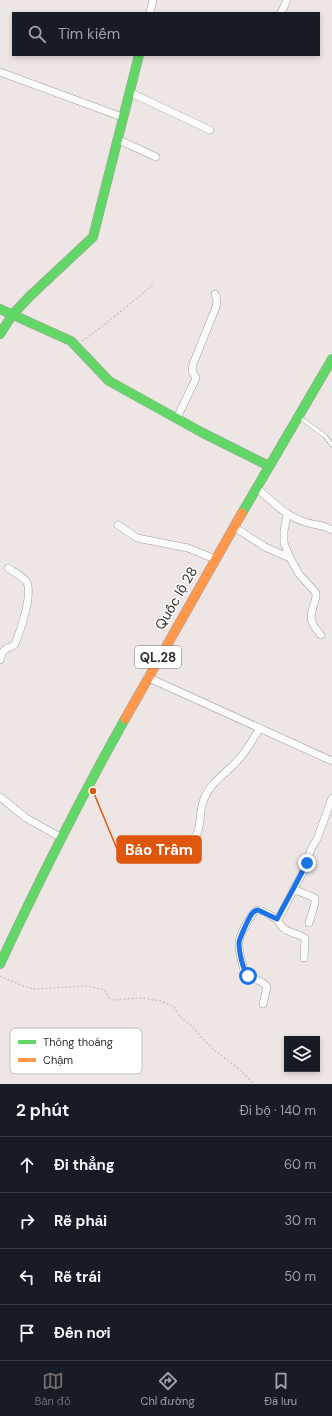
<!DOCTYPE html>
<html lang="vi">
<head>
<meta charset="utf-8">
<style>
	:root { --surface:#171b24; --page:#20242c; --text:#f1f3f6; --muted:#9ea1a6; --line:#363941; --accent:#746e6d }
	body { margin:0; font-family:"DM Sans",sans-serif; background:var(--page); color:var(--text) }
	.controls { position:absolute; right:12px; bottom:12px; display:grid; overflow:hidden; border-radius:0px; box-shadow:0 2px 6px #0003 }
	.controls button { width:36px; height:36px; display:grid; place-items:center; padding:0; border:0; border-bottom:1px solid var(--line); background:var(--surface); color:var(--text); font:20px sans-serif }
	.stop { position:absolute; width:12px; height:12px; margin:-9px; border:3px solid #1a73e8; border-radius:50%; background:#fff }
	.stop.end { background:#1a73e8; border-color:#fff; box-shadow:0 1px 4px #0008 }
	.list { margin:0; padding:0; list-style:none }
	h2 { display:flex; justify-content:space-between; align-items:center; height:52px; margin:0; padding:0 16px; font-size:17px }
	h2 small { font-size:13px; font-weight:400; color:var(--muted) }
	.list li { display:grid; grid-template-columns:26px 1fr auto; gap:12px; align-items:center; box-sizing:border-box; height:56px; padding:0 16px; border-top:1px solid var(--line) }
	.list b { display:block; font-size:15px; white-space:nowrap }
	.list em { font-size:13px; font-style:normal; color:var(--muted) }
	.icon { flex:none; width:22px; height:22px; fill:none; stroke:currentColor; stroke-width:2; stroke-linecap:round; stroke-linejoin:round }
	.map { position:relative; flex:none; width:332px; height:1084px; overflow:hidden }
	.search { position:absolute; background:var(--surface); box-shadow:0 2px 6px #0003; left:12px; right:12px; top:12px; height:44px; display:flex; align-items:center; gap:10px; box-sizing:border-box; padding:0 14px; border-radius:0px; color:var(--muted); font-size:15px }
	.sheet { height:276px; background:var(--surface) }
	nav { display:flex; justify-content:space-around; align-items:center; box-sizing:border-box; height:56px; border-top:1px solid var(--line); background:var(--surface); font-size:11px; color:var(--muted) }
	nav a { display:grid; justify-items:center; gap:2px }
	nav .on { color:var(--accent) }
	.map>svg:first-child { display:block }
	.lines { fill:none; stroke-linecap:round; stroke-linejoin:round }
	.lane-casing { stroke:#a39d9c; stroke-width:4.5 }
	.street-casing { stroke:#a39d9c; stroke-width:8 }
	.fast-casing { stroke:#a39d9c; stroke-width:10 }
	.slow-casing { stroke:#a39d9c; stroke-width:10 }
	.path { stroke:#c9c7c6; stroke-width:1.5; stroke-dasharray:2 2; stroke-linecap:butt }
	.lane { stroke:#fcfbfb; stroke-width:3.5 }
	.street { stroke:#fcfbfb; stroke-width:7 }
	.fast { stroke:#63d668; stroke-width:9 }
	.slow { stroke:#ff974d; stroke-width:9 }
	.route { stroke:#1a73e8; stroke-width:5 }
	.labels { text-anchor:middle; stroke-width:3; stroke-linejoin:round; paint-order:stroke }
	.shield { fill:#fff; stroke:#706c6c; stroke-width:1 }
	.shield-label { font-size:13px; font-weight:bold; fill:#332d2d }
	.street-label { font-size:14px; fill:#332d2d; stroke:#fff }
	.key { fill:#fff; stroke:#c2c0c0; stroke-width:1 }
	.key-label { font-size:11px; fill:#332d2d }
	.leader { fill:none; stroke:#df570e; stroke-width:1.5 }
	.callout-dot { fill:#df570e; stroke:#fff; stroke-width:1.5 }
	.callout { fill:#df570e; stroke:#df570e; stroke-width:1.5 }
	.callout-label { font-size:15px; text-anchor:middle; font-weight:bold; fill:#fff }
</style>
</head>
<body>
<div class="map">
<svg width="332" height="1084" viewBox="0 0 332 1084">
	<rect width="100%" height="100%" fill="#eee6e5"/>
	<g class="lines">
		<g class="lane-casing">
			<path id="lane" d="M 299,417 L 325,436 L 332,445"/>
		</g>
		<g class="street-casing">
			<path id="street" d="M 150,13 L 153,0
				M 281,13 L 287,0
				M 0,72 L 122,117
				M 129,92 L 210,130
				M 117,139 L 156,157
				M 177,418 L 196,378 L 192,371 L 193,364 L 216,307 L 217,301 L 215,294
				M 257,488 C 272,501 285,516 305,522 C 314,525 324,525 332,530
				M 287,515 L 284,531 L 284,543 L 290,558
				M 118,525 L 137,538 L 188,548 L 215,559
				M 234,527 L 265,547 L 290,558 L 299,574 L 316,593 C 317,602 308,613 312,622 C 314,627 318,631 321,635
				M 0,660 C 2,652 4,648 13,646 L 15,644 C 20,632 34,592 26,581 C 22,576 14,572 8,568
				M 147,677 L 332,761
				M 0,797 L 26,818 L 60,837
				M 193,840 C 203,829 198,812 204,799 C 211,781 227,773 239,759 C 247,750 253,739 260,728
				M 293,889 L 315,898 L 315,903 L 309,923
				M 277,919 C 284,934 293,931 305,938 L 304,958
				M 263,1004 L 267,987 C 262,979 252,980 245,974 C 243,965 238,951 239,942 C 239,937 252,911 257,910 C 261,909 272,917 277,919 L 280,916 L 305,868 L 311,849 L 317,839 L 332,798"/>
		</g>
		<g class="fast-casing">
			<path id="fast" d="M 0,309 L 71,341 L 109,381 L 201,432 L 269,466
				M 0,334 L 13,314 L 30,296 L 93,237 L 139,55
				M 242,513 L 332,359
				M 0,964 C 39,881 80,799 125,719"/>
		</g>
		<g class="slow-casing">
			<path id="slow" d="M 125,719 L 242,513"/>
		</g>
		<path class="path" d="M 82,341 L 103,326 L 154,284
			M 0,976 L 21,985 L 33,989 L 87,986 L 105,990 L 109,998 L 113,1000 L 142,998 L 161,1001 L 174,1007 L 180,1017 L 192,1026 L 203,1039 L 214,1050 L 238,1068 L 254,1084"/>
		<use href="#lane" class="lane"/>
		<use href="#street" class="street"/>
		<use href="#fast" class="fast"/>
		<use href="#slow" class="slow"/>
	</g>
	<g class="lines">
		<path class="route" d="M 248,976 C 243,971 239,951 239,943 C 239,939 248,920 251,915 C 253,912 255,910 258,910 L 277,919 L 307,863"/>
	</g>
	<g class="labels">
		<rect class="shield" x="135" y="646" width="46" height="22" rx="3"/>
		<g class="shield-label">
			<text x="158" y="662">QL.28</text>
		</g>
		<g class="street-label">
			<text transform="translate(176 598) rotate(-60)" y="5">Quốc lộ 28</text>
		</g>
	</g>
	<rect x="10" y="1028" width="132" height="46" rx="6" class="key"/>
	<rect x="18" y="1040" width="18" height="4" fill="#63d668"/>
	<rect x="18" y="1058" width="18" height="4" fill="#ff974d"/>
	<g class="key-label">
		<text x="43" y="1046">Thông thoáng</text>
		<text x="43" y="1064">Chậm</text>
	</g>
	<path class="leader" d="M93 791L117 849"/>
	<circle class="callout-dot" cx="93" cy="791" r="4"/>
	<rect class="callout" x="117" y="836" width="84" height="27" rx="4"/>
	<g class="callout-label">
		<text x="159" y="855">Bảo Trâm</text>
	</g>
</svg>
<div class="controls">
<button><svg class="icon" aria-label="layers" viewBox="0 0 24 24"><path d="M12 4l9 5-9 5-9-5zM3 14l9 5 9-5"/></svg></button>
</div>
<div class="stop" style="left:248px;top:976px"></div>
<div class="stop end" style="left:307px;top:863px"></div>
<div class="search"><svg class="icon" aria-label="search" viewBox="0 0 24 24"><circle cx="10" cy="10" r="6"/><path d="M15 15l6 6"/></svg>Tìm kiếm</div>
</div>
<section class="sheet">
<h2>2 phút<small>Đi bộ · 140 m</small></h2>
<ul class="list">
<li><svg class="icon" aria-label="ahead" viewBox="0 0 24 24"><path d="M12 20V5M6 11l6-6 6 6"/></svg><div><b>Đi thẳng</b></div><em>60 m</em></li>
<li><svg class="icon" aria-label="right" viewBox="0 0 24 24"><path d="M7 20v-9h11M14 6l5 5-5 5"/></svg><div><b>Rẽ phải</b></div><em>30 m</em></li>
<li><svg class="icon" aria-label="left" viewBox="0 0 24 24"><path d="M17 20v-9H6M10 6l-5 5 5 5"/></svg><div><b>Rẽ trái</b></div><em>50 m</em></li>
<li><svg class="icon" aria-label="arrive" viewBox="0 0 24 24"><path d="M6 21V4h12l-3 4 3 4H6"/></svg><div><b>Đến nơi</b></div></li>
</ul>
</section>
<nav>
<a class="on"><svg class="icon" aria-label="map" viewBox="0 0 24 24"><path d="M3 6l6-2 6 2 6-2v14l-6 2-6-2-6 2zM9 4v14M15 6v14"/></svg>Bản đồ</a>
<a><svg class="icon" aria-label="directions" viewBox="0 0 24 24"><path d="M12 3l9 9-9 9-9-9zM9 14v-3h6M13 9l2 2-2 2"/></svg>Chỉ đường</a>
<a><svg class="icon" aria-label="saved" viewBox="0 0 24 24"><path d="M7 4h10v16l-5-4-5 4z"/></svg>Đã lưu</a>
</nav>
</body>
</html>
